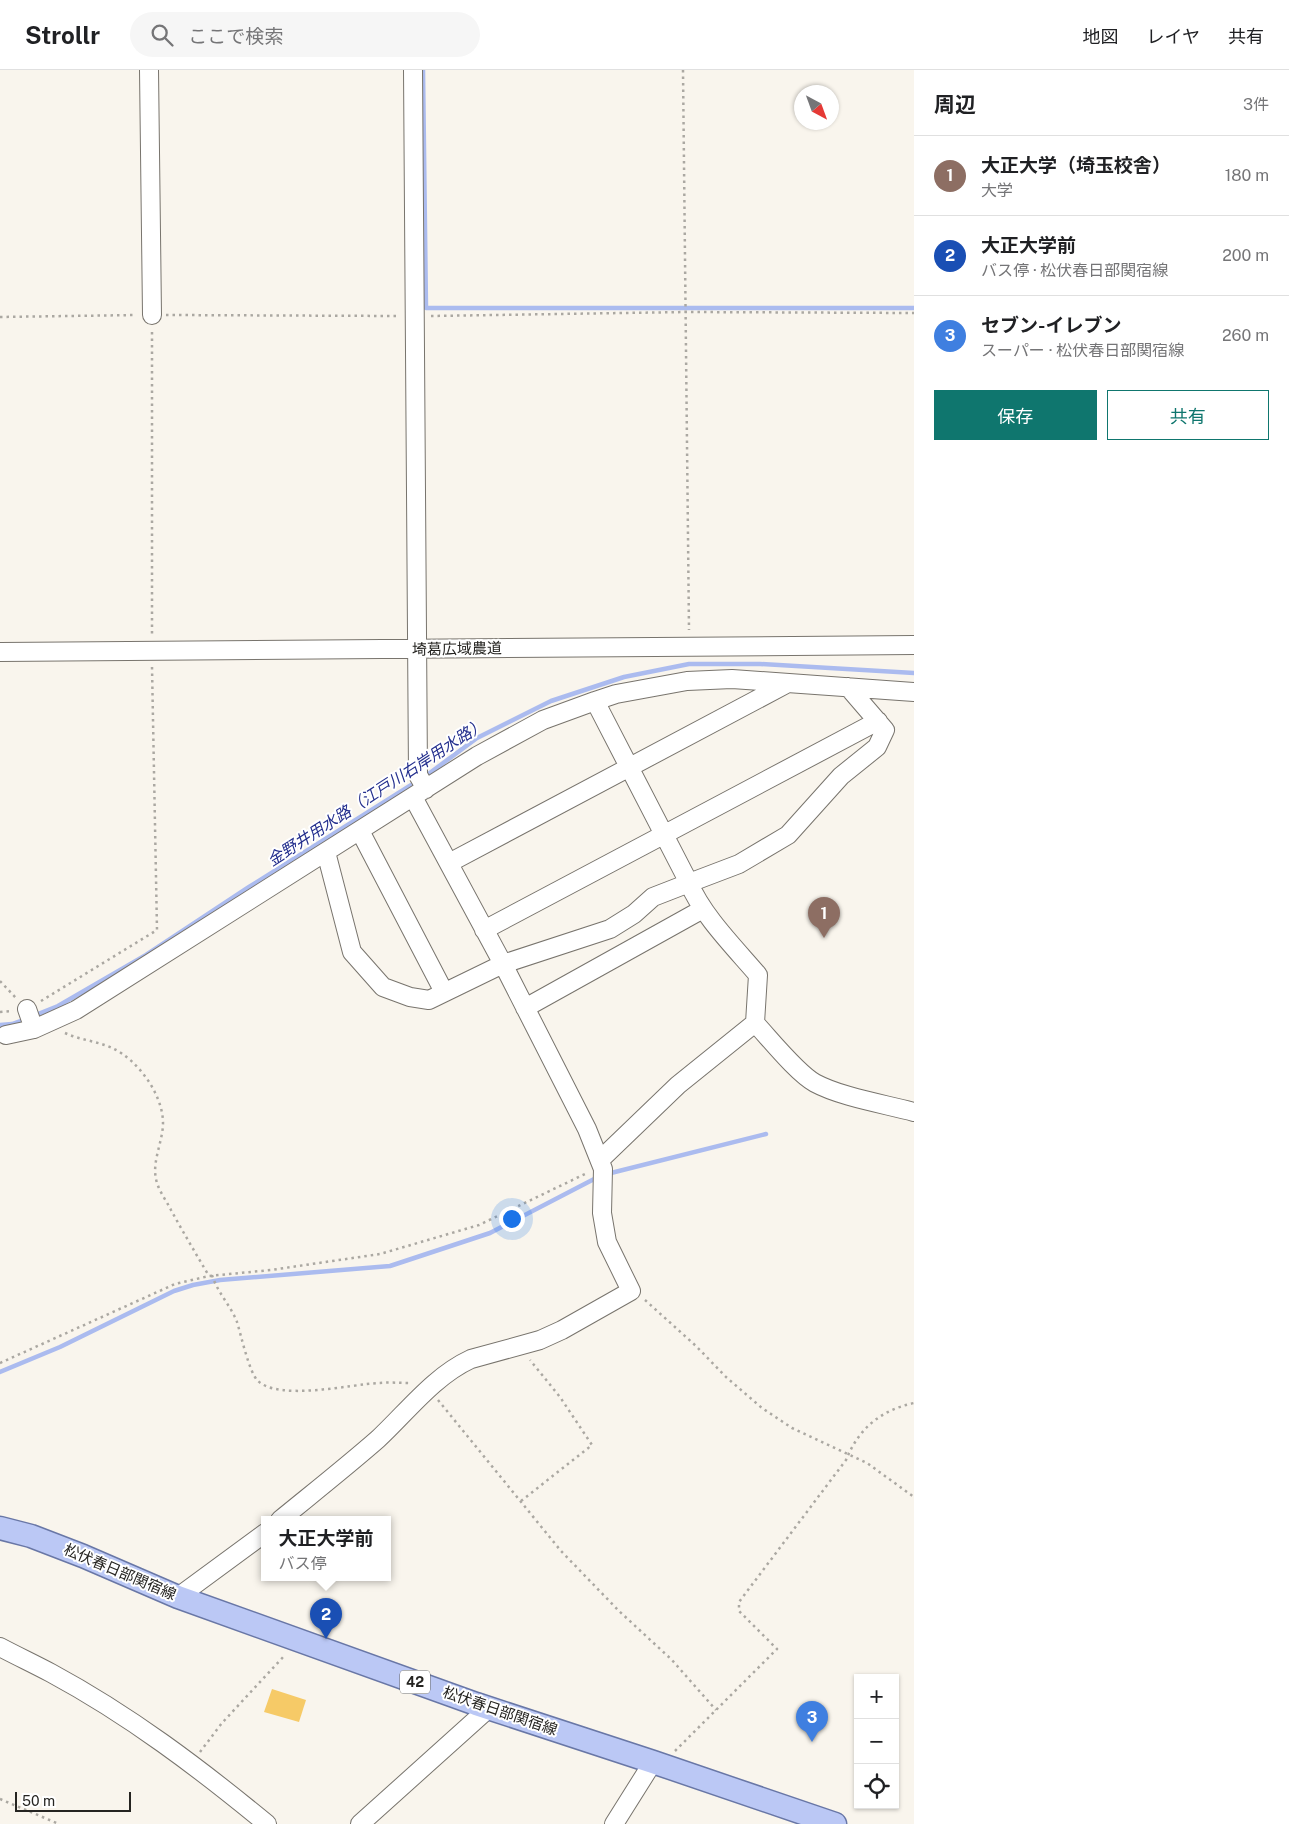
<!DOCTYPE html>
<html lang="ja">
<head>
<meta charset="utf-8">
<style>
	:root { --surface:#fff; --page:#f6f6f6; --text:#202124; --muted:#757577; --line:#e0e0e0; --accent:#0f766e }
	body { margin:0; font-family:"Public Sans","Noto Sans JP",sans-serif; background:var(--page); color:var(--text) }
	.controls { position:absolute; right:15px; bottom:15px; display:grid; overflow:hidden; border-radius:0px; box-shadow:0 1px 4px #0004 }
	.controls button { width:45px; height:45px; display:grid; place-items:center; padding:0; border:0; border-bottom:1px solid var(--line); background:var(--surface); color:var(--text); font:25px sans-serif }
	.compass { position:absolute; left:794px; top:15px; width:45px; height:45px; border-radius:50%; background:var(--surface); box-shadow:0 1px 4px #0004; rotate:139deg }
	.scale { position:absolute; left:15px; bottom:12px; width:116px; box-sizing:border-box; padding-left:5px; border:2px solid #252421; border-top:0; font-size:14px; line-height:18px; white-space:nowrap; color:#252421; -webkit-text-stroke:4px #fff; paint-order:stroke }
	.you { position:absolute; left:511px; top:1148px; width:18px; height:18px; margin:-12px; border:4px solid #fff; border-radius:50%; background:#1a73e8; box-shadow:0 0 0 8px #1a73e833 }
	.badge { display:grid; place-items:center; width:32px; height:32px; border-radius:50%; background:var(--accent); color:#fff; font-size:16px; font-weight:700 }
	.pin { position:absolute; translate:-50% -41px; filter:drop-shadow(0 1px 2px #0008) }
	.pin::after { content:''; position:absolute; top:26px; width:18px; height:15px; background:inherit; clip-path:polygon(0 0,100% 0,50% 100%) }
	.popup { position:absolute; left:261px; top:1446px; width:130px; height:65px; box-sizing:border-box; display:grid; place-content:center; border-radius:0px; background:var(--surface); filter:drop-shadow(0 1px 4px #0005); font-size:16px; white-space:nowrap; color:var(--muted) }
	.popup b { font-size:19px; color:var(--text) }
	.popup::after { content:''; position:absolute; left:50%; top:100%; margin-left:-10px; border:10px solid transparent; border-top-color:var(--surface) }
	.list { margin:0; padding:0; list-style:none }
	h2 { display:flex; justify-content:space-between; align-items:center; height:65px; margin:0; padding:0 20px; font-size:21px }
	h2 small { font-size:16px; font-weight:400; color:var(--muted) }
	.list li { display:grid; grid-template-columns:32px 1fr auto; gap:15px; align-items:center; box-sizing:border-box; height:80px; padding:0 20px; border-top:1px solid var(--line) }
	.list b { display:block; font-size:19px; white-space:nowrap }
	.list p { margin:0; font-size:16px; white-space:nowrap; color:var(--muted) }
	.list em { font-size:16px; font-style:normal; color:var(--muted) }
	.actions { display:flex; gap:10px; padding:15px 20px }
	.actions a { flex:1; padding:11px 0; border:1px solid var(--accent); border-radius:0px; text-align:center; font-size:18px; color:var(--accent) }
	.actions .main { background:var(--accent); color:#fff }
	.icon { flex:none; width:28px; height:28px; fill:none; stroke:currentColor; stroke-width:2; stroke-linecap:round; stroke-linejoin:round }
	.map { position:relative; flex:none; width:914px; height:1754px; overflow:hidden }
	header { display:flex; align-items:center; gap:30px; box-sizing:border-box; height:70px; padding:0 25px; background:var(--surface); border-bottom:1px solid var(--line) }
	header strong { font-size:24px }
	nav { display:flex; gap:28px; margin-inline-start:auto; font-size:18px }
	.search { width:350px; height:45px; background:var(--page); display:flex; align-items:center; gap:12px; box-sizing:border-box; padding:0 18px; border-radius:28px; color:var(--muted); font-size:19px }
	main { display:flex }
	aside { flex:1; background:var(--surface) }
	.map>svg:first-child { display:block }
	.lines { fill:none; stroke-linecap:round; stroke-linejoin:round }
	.stream { stroke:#abbbef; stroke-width:4.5 }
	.building { fill:#f6ca67 }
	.minor-casing { stroke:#78746d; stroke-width:20 }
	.major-casing { stroke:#6977a6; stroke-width:25 }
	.path { stroke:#aba8a2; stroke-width:2.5; stroke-dasharray:2.5 4; stroke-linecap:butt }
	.minor { stroke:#fff; stroke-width:18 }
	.major { stroke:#bbc8f5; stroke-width:22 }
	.labels { text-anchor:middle; stroke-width:4; stroke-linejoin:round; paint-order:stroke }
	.shield { fill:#fff; stroke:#666664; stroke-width:1 }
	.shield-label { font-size:14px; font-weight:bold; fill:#252421 }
	.street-label { font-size:15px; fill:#252421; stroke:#fff }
	.water-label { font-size:16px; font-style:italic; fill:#232e8d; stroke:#fff }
</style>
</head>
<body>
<header>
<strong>Strollr</strong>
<div class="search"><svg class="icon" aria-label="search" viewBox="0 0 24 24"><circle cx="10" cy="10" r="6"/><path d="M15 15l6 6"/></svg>ここで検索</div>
<nav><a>地図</a><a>レイヤ</a><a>共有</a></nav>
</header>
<main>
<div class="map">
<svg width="914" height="1754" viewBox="0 0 914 1754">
	<rect width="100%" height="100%" fill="#f9f5ed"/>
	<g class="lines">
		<path class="stream" d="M 423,0 L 426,238 L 914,238
			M 423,708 L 477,668 L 551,631 L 624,607 L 689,594 L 760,594 L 914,603
			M 33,946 L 58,936 L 146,885 L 249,817 L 416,712
			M 0,955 L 12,954 L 26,949
			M 607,1104 L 766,1064
			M 0,1302 L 60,1277 L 174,1221 L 193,1215 L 220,1210 L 390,1196 L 490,1163 L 598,1107"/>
	</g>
	<path class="building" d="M 272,1619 L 306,1630 L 299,1652 L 264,1642 Z"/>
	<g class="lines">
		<g class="minor-casing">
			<path id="minor" d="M 149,0 L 152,245
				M 413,0 L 418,705 L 426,719
				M 0,582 L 914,575
				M 360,761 L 444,922
				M 326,782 L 352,882 L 383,917 L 410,927 L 429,930 L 503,894 L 610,859 L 634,844 L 653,827 L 689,813 L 595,631
				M 449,793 L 788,613
				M 484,860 L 878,651
				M 525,938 L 703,839
				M 27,939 L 34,959
				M 755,953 L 758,905 C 735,878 702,845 689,813 L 739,794 L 788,765 L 841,706 L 877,677 L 885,660 L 848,617
				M 6,965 L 34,959 L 76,940 L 477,686 L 543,650 L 595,631 L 616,624 L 687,611 L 732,609 L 914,622
				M 600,1090 L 678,1015 L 755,953 C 770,969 797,1003 815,1013 C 841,1027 884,1034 914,1042
				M 280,1450 C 313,1423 346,1397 378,1369 C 407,1342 434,1306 471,1289 L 540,1270 L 562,1260 L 631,1221 L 607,1172 L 602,1143 L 603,1099 L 587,1059 L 503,894 L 413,727
				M 178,1527 L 265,1463
				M 0,1577 C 17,1586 34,1594 51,1603 C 129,1645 199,1698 267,1754
				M 360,1754 L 489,1638
				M 614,1754 L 653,1692"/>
		</g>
		<g class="major-casing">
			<path id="major" d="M 0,1458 L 31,1466 L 83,1486 L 178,1527 L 476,1634 L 653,1692 L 835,1754"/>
		</g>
		<path class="path" d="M 683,0 L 689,560
			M 166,245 L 398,246
			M 431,246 L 686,242 L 914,243
			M 0,247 L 136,245
			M 152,262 L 152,566
			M 0,911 L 16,928
			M 41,931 L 157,860 L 152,597
			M 0,942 L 13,941
			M 65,963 C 80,970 97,971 112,978 C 137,989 163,1024 163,1053 C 163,1071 152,1091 156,1109 C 158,1120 166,1130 171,1140 C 183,1162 196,1184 209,1206
			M 212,1205 C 217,1222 231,1236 237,1252 C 241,1265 249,1301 257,1310 C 278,1332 351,1314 380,1313 C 390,1312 400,1313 411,1313
			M 645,1230 L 696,1276 L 726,1307 L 762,1338 L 792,1358 L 867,1393 L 914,1427
			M 0,1293 L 175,1214 L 209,1206 L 271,1200 L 380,1184 L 479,1155 L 587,1103
			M 438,1330 L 561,1481 L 619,1541 L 672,1590 L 716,1640
			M 521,1431 L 592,1375 L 560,1327 L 530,1290
			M 675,1681 L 777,1579 L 739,1541 L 739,1532 L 846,1390 C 859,1358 881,1340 914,1333
			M 200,1682 L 222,1653 L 285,1585
			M 0,1729 L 59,1754"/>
		<use href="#minor" class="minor"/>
		<use href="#major" class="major"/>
	</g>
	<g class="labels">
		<rect class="shield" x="400" y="1600.5" width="30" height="23" rx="4"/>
		<g class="shield-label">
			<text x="415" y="1617">42</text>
		</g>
		<g class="street-label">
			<text transform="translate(457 579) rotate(-1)" y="5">埼葛広域農道</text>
			<text transform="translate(120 1502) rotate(23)" y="5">松伏春日部関宿線</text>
			<text transform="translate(500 1641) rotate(19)" y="5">松伏春日部関宿線</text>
		</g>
		<g class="water-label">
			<text transform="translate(376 722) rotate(-33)" y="6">金野井用水路（江戸川右岸用水路）</text>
		</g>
	</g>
</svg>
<div class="controls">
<button>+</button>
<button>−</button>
<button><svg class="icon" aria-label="locate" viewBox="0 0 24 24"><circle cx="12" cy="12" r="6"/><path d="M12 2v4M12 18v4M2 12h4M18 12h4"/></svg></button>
</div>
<svg class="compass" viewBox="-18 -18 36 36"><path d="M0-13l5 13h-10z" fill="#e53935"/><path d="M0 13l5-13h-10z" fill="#757577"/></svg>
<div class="scale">50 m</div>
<div class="you"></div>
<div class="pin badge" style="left:824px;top:868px;background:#8d6e63">1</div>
<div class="pin badge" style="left:326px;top:1569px;background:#1a4fb4">2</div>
<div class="popup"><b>大正大学前</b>バス停</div>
<div class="pin badge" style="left:812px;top:1672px;background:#3f7fe0">3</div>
</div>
<aside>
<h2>周辺<small>3件</small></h2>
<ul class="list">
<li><span class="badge" style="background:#8d6e63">1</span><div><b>大正大学（埼玉校舎）</b><p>大学</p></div><em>180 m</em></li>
<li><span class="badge" style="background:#1a4fb4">2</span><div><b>大正大学前</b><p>バス停 · 松伏春日部関宿線</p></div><em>200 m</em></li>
<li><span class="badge" style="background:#3f7fe0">3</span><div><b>セブン-イレブン</b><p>スーパー · 松伏春日部関宿線</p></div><em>260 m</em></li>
</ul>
<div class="actions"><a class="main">保存</a><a>共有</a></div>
</aside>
</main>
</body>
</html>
